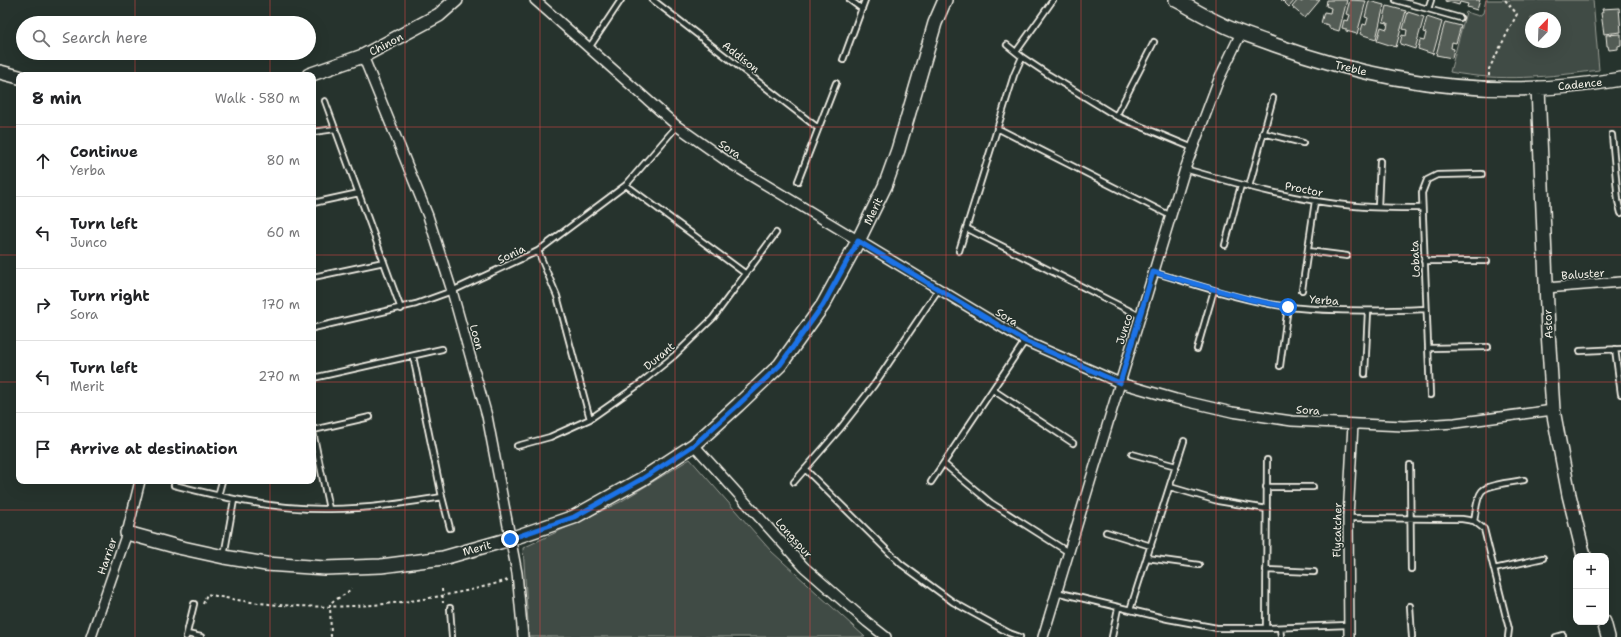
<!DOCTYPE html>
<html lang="en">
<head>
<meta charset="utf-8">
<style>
	:root { --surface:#fff; --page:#f6f6f6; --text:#202124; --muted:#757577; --line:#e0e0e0 }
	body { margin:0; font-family:"Shantell Sans",sans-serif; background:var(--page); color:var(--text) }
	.controls { position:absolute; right:12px; bottom:12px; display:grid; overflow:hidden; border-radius:8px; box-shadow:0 4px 16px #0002 }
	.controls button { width:36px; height:36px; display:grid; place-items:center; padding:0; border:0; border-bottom:1px solid var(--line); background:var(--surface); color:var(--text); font:20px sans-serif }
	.compass { position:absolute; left:1525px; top:12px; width:36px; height:36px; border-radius:50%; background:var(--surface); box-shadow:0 4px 16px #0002; rotate:23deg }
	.stop { position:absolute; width:12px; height:12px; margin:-9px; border:3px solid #1a73e8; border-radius:50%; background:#fff }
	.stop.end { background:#1a73e8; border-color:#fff; box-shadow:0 1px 4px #0008 }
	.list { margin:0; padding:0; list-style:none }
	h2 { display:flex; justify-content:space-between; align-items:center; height:52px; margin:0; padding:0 16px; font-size:17px }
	h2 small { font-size:13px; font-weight:400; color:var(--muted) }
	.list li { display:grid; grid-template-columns:26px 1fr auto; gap:12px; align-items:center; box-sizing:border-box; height:72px; padding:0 16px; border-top:1px solid var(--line) }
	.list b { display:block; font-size:15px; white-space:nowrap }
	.list p { margin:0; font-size:13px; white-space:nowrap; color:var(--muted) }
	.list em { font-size:13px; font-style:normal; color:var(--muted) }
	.icon { flex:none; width:22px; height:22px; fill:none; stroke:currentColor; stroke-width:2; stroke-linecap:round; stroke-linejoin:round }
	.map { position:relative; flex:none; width:1621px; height:637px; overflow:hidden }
	.search { position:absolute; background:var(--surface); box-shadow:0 4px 16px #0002; left:16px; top:16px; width:300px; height:44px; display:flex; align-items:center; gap:10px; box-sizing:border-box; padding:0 14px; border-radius:22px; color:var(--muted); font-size:15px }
	.panel { position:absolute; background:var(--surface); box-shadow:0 4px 16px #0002; left:16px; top:72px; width:300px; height:412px; border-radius:8px }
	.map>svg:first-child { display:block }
	.green { fill:#414b45; stroke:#9a9e96; fill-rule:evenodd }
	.building { fill:#525c55; stroke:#f4f1e8 }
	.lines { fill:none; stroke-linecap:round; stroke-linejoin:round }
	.lane-casing { stroke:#f4f1e8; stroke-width:8 }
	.street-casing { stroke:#f4f1e8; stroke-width:12 }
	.secondary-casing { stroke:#f4f1e8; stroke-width:16 }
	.path { stroke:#f4f1e8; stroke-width:2; stroke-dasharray:3 3; stroke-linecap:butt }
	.lane { stroke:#26332d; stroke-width:4.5 }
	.street { stroke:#26332d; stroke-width:9 }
	.secondary { stroke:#26332d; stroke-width:13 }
	.route { stroke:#1a73e8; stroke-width:5 }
	.grid { fill:none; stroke:#da4645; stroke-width:1; stroke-opacity:0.55 }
	.labels { text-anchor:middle; stroke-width:3; stroke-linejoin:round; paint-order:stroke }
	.street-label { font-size:11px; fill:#f4f1e8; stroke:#26332d }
</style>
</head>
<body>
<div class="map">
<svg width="1621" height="637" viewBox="0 0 1621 637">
	<rect width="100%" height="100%" fill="#26332d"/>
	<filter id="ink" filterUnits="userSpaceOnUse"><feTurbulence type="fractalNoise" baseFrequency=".025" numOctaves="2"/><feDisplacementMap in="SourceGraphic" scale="8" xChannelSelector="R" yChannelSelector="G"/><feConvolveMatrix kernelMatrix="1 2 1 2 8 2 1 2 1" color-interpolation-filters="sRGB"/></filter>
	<g filter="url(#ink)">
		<path class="green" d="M 1486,0 L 1593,0 L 1599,70 C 1550,77 1499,82 1450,72 L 1466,12 L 1479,16 L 1483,13 ZM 1531,18 L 1555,18 L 1555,42 L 1531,42 Z
			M 690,459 L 771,551 L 865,637 L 529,637 L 523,548 L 620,502 Z"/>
		<path class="building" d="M 1282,0 L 1281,0 L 1295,0 L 1289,7 Z
			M 1298,0 L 1302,2 L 1303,0 L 1320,0 L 1305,18 L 1292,7 Z
			M 1327,0 L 1347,0 L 1339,31 L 1329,28 L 1329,25 L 1321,23 L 1324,12 L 1330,13 L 1331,8 L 1326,6 Z
			M 1350,0 L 1366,1 L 1357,34 L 1346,31 L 1346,29 L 1342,28 L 1344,20 L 1348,21 L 1350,15 L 1346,14 Z
			M 1445,0 L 1480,0 L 1477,10 L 1467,7 L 1468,4 L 1460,2 L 1459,5 L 1445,1 Z
			M 1369,1 L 1384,5 L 1376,39 L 1360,34 L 1363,24 L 1366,25 L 1368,18 L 1365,17 Z
			M 1387,6 L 1406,11 L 1396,47 L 1377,41 L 1381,27 L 1387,29 L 1388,23 L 1383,22 Z
			M 1619,8 L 1621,32 L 1604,34 L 1601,13 L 1603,12 L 1602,9 Z
			M 1408,12 L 1424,17 L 1415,49 L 1400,44 L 1402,35 L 1406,36 L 1407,30 L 1403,29 Z
			M 1427,17 L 1442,22 L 1433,54 L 1418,49 L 1420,40 L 1424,41 L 1426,33 L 1423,32 Z
			M 1445,22 L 1461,26 L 1456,43 L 1452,42 L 1451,48 L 1454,49 L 1452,58 L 1436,55 Z
			M 1621,34 L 1621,45 L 1618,46 L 1618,49 L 1609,50 L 1608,46 L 1607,46 L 1606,35 Z"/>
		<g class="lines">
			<g class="lane-casing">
				<path id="lane" d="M 653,0 L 818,128
					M 850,0 L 862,9
					M 1396,0 L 1460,18
					M 1428,9 L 1431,0
					M 1007,45 L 1022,57 L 1049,75 L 1116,116 L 1193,148
					M 589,48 L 621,0
					M 1016,52 L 1053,0
					M 843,60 L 865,0
					M 325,101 L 401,309
					M 1116,116 L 1154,42
					M 997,128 L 1171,216
					M 313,132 L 335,129
					M 1263,133 L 1303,143
					M 1612,135 L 1618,201 L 1621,213
					M 1185,169 C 1241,185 1297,201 1355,206 C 1377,208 1400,208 1422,208
					M 798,181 L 836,83
					M 626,185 L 746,274
					M 1249,187 L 1273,98
					M 313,203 L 359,193
					M 1378,207 L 1380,161
					M 966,228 L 1140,316
					M 1225,245 L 1241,185
					M 538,251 L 557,296 L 590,419
					M 959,251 L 1014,75 L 1022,57
					M 1308,251 L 1347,256
					M 1424,261 L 1487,261
					M 1153,272 C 1198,285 1243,301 1289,307 C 1335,312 1381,311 1426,309
					M 313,277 L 384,262
					M 1302,290 L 1315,201
					M 313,328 L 416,304 L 452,291 L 538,251 L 626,185 L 677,126
					M 1428,348 L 1488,347
					M 1197,349 L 1214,290
					M 1615,349 L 1621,394
					M 1580,351 L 1621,349
					M 413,356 L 442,497 L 450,528
					M 1280,366 L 1288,307
					M 1365,374 L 1368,311
					M 313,378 L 442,349
					M 993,390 L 1073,443
					M 1430,395 L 1422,193 L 1427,180 L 1437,175 L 1482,174
					M 313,430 L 370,417
					M 313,432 L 329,509
					M 517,446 L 550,437 L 590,419 L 637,386 L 675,355 L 713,318 L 776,233
					M 1132,454 L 1176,466
					M 944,464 L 991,503 L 1068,552
					M 1410,465 L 1411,569
					M 805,469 L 901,564 L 953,602 L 1009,633 L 1020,637
					M 794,482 L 839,430 L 874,385 L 938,290
					M 931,482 L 1025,341
					M 174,485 C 225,498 276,510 330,509 C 368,509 405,503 442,497
					M 1170,487 L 1218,501 L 1267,509
					M 1266,487 L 1313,487
					M 218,496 L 222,481
					M 1348,518 L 1462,519 L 1474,521 L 1484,529 L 1509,629 L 1508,637
					M 1474,521 C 1476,512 1476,498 1482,491 C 1488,484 1514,482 1524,480
					M 1106,532 L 1151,546
					M 224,556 L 234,500
					M 1147,558 L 1199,565
					M 1494,569 L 1543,558
					M 1266,570 L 1314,572
					M 1056,592 L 1168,619 L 1217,628 L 1269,628 L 1348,625
					M 1410,606 L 1412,637
					M 450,608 L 452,637
					M 1130,610 L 1184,441
					M 1266,628 L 1267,460
					M 1280,628 L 1281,637
					M 187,634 L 201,637
					M 186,637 L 194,604
					M 1112,637 L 1118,608
					M 1556,637 L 1563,635"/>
			</g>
			<g class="street-casing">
				<path id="street" d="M 535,0 L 677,126 L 728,162 L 1025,341 L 1120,383 L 1176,399 L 1232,412 L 1292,421 L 1404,426 L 1455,423 L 1553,410
					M 363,56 L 428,216 L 452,291 L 487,416 L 517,573 L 523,637
					M 1546,288 L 1621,282
					M 694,445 L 804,567 L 867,622 L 886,637
					M 91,637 L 127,533 L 140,481
					M 1043,637 L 1185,169 L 1219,79 L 1241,33
					M 1349,637 L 1348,518 L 1353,424"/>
			</g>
			<g class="secondary-casing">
				<path id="secondary" d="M 1176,0 C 1191,8 1206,17 1221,24 C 1238,33 1257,38 1275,45 C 1387,86 1504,100 1621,79
					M 0,72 L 19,77
					M 309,75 L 363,56 L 439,15 L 456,0
					M 1538,88 L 1548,331 L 1553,410 L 1569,495 L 1584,556
					M 127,533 L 178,547 L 224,557 L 266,564 L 325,568 L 381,566 L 443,558 L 510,539 L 574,517 L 642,479 L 694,445 L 738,405 L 780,365 L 823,305 L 858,241 L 885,186 L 898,150 L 935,23 L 945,0
					M 1604,622 L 1608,637"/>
			</g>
			<path class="path" d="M 1489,76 L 1489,69 L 1517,14 L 1505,0
				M 442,589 L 443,603
				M 203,604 L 207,594 C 283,612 379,610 455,593 C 473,590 491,585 508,580
				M 331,637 L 330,603 L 347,593 L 351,588"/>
			<use href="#lane" class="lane"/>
			<use href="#street" class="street"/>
			<use href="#secondary" class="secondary"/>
		</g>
	</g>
	<g class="lines" filter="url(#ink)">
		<path class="route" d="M 510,539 L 574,517 L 642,479 L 694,445 L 738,405 L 780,365 L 823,305 L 858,241 L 1025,341 L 1120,383 L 1153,272 L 1252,300 L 1288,307"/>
	</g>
	<path class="grid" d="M 135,0 L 135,23M 270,0 L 270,23M 405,0 L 405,637M 540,0 L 540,637M 675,0 L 675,637M 810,0 L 810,637M 946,0 L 946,637M 1081,0 L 1081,637M 1216,0 L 1216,637M 1351,0 L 1351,637M 1486,0 L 1486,637M 135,53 L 135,75M 270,53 L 270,75M 0,127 L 19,127M 313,127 L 1621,127M 0,255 L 19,255M 313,255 L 1621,255M 0,382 L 19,382M 313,382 L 1621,382M 135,481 L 135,637M 270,481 L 270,637M 0,510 L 1621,510"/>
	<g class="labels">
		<g class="street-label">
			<text transform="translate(386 44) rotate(-28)" y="4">Chinon</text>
			<text transform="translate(741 57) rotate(38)" y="4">Addison</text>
			<text transform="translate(1351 68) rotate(13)" y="4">Treble</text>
			<text transform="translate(1580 84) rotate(-6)" y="4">Cadence</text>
			<text transform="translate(730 149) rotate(33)" y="4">Sora</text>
			<text transform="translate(1304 189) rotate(11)" y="4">Proctor</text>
			<text transform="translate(873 211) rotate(-64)" y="4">Merit</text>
			<text transform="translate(511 254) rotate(-26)" y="4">Sonia</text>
			<text transform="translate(1415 259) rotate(-93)" y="4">Lobata</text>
			<text transform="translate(1583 274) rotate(-4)" y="4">Baluster</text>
			<text transform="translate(1324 300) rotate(4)" y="4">Yerba</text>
			<text transform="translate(1007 317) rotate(31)" y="4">Sora</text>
			<text transform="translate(1548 324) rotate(-93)" y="4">Astor</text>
			<text transform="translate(1124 329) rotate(-73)" y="4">Junco</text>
			<text transform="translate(477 337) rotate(74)" y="4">Loon</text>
			<text transform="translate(659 356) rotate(-40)" y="4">Durant</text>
			<text transform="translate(1308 410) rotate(4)" y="4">Sora</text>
			<text transform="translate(1337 530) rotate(-89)" y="4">Flycatcher</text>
			<text transform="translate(794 538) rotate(48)" y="4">Longspur</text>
			<text transform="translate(477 548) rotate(-16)" y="4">Merit</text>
			<text transform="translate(107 556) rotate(-71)" y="4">Harrier</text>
		</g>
	</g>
</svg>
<div class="controls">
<button>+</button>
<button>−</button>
</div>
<svg class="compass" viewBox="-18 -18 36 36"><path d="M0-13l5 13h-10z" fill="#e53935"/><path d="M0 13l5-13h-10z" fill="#757577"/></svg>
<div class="stop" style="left:1288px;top:307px"></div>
<div class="stop end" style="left:510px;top:539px"></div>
<div class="search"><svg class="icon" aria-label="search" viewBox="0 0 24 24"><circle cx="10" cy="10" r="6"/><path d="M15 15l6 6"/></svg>Search here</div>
<section class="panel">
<h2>8 min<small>Walk · 580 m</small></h2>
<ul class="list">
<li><svg class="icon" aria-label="ahead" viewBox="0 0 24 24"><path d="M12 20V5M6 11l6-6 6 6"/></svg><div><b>Continue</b><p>Yerba</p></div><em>80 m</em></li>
<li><svg class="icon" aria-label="left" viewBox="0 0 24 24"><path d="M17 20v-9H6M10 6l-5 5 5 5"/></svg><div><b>Turn left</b><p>Junco</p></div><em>60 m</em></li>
<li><svg class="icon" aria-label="right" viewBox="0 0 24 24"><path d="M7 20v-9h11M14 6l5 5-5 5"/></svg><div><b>Turn right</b><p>Sora</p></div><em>170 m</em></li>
<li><svg class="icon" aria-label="left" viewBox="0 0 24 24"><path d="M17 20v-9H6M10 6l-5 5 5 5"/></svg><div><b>Turn left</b><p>Merit</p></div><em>270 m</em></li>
<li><svg class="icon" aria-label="arrive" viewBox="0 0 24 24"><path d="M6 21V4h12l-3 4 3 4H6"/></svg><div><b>Arrive at destination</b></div></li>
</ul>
</section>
</div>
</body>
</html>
